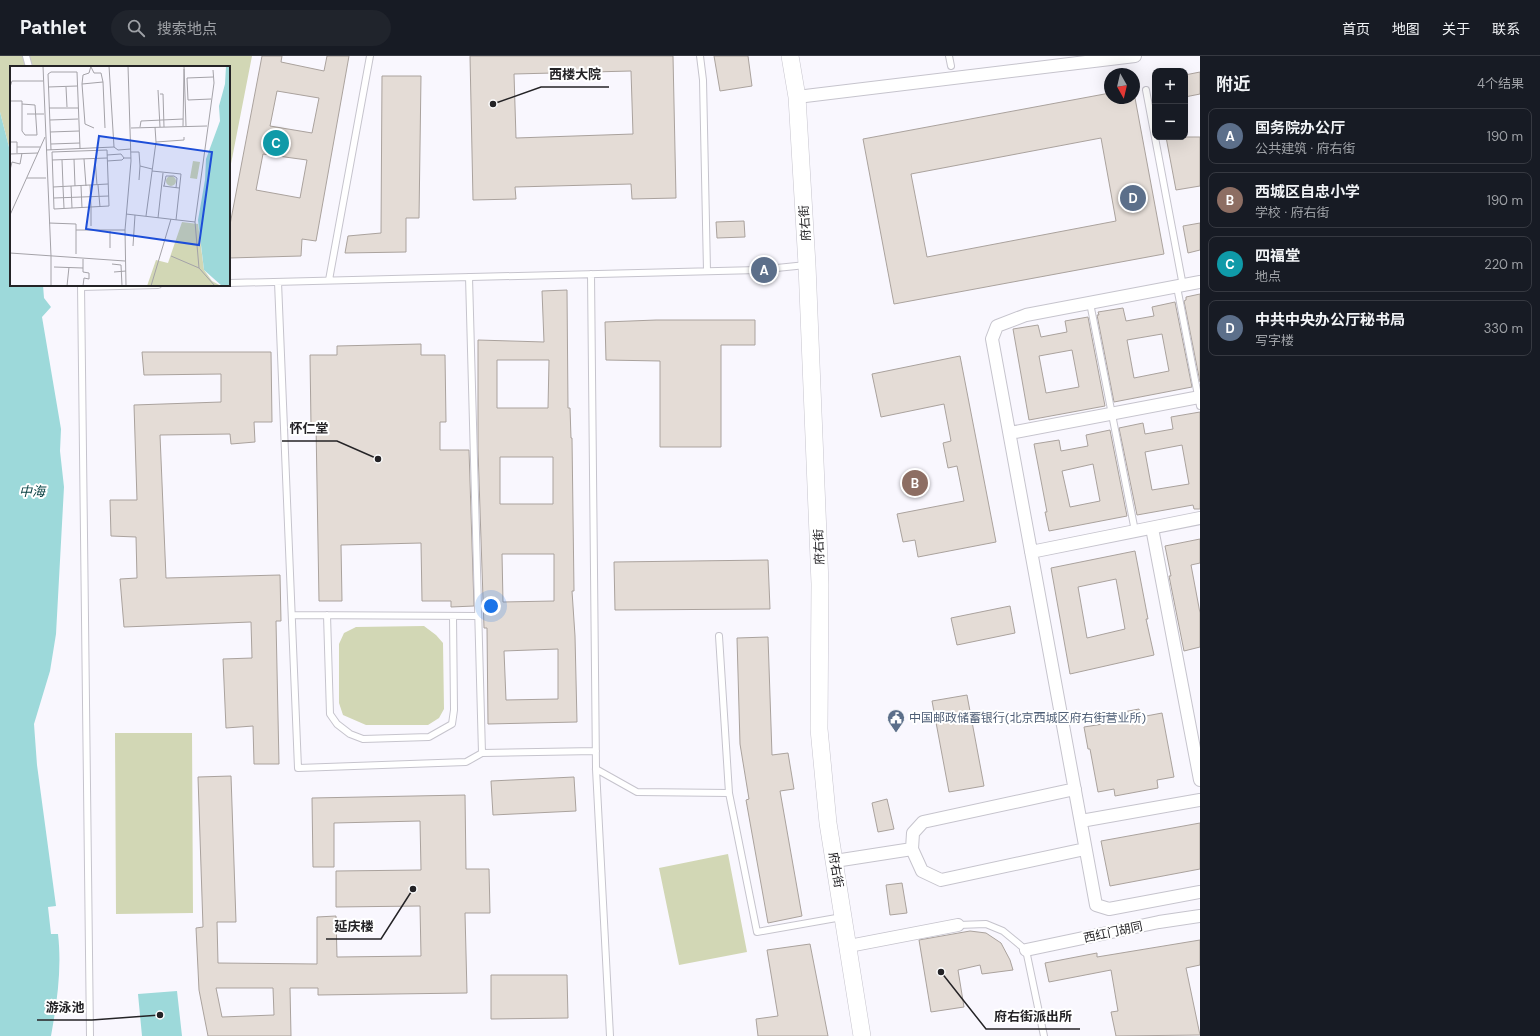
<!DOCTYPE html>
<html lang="zh">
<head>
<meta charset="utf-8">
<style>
	:root { --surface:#171b24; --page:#20242c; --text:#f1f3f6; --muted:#9ea1a6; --line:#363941; --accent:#8c9099 }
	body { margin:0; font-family:"DM Sans","Noto Sans SC",sans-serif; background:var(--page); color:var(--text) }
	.controls { position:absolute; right:12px; top:12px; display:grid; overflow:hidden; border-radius:8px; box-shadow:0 4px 16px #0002 }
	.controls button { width:36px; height:36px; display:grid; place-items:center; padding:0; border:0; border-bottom:1px solid var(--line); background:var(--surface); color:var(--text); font:20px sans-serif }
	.compass { position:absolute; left:1104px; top:12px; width:36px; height:36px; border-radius:50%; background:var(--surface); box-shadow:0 4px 16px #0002; rotate:172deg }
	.you { position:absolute; left:491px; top:550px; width:14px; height:14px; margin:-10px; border:3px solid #fff; border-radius:50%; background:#1a73e8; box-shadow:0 0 0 6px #1a73e833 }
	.badge { display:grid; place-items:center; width:26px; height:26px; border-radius:50%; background:var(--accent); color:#fff; font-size:13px; font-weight:700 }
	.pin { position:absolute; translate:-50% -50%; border:2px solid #fff; box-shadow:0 1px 4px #0006 }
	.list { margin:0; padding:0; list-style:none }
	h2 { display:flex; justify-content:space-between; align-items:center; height:52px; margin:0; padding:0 16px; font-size:17px }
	h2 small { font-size:13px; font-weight:400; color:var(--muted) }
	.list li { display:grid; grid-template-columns:26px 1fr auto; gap:12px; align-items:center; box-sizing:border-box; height:56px; margin:0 8px 8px; padding:0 8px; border:1px solid var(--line); border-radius:8px }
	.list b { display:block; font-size:15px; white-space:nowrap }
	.list p { margin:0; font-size:13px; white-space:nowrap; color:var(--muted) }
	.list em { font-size:13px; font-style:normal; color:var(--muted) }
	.icon { flex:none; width:22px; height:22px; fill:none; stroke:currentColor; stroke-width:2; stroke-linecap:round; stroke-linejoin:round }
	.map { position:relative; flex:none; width:1200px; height:980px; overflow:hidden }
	header { display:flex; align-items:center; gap:24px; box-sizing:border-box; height:56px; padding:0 20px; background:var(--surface); border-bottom:1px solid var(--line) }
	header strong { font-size:19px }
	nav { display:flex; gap:22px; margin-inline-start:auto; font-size:14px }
	.search { width:280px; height:36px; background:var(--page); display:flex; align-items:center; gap:10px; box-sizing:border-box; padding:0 14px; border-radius:22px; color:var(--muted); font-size:15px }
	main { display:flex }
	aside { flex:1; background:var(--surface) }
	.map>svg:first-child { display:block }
	.green { fill:#d2d7b5 }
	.water { fill:#9dd9da }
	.building { fill:#e4dcd6; stroke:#aaa29d; fill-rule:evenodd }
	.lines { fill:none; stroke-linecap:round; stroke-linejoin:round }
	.service-casing { stroke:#c6c4cd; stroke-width:8 }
	.minor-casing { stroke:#c6c4cd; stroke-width:14 }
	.secondary-casing { stroke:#c6c4cd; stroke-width:18 }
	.service { stroke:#fff; stroke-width:6 }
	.minor { stroke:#fff; stroke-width:12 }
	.secondary { stroke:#fff; stroke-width:17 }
	.labels { text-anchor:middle; stroke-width:4; stroke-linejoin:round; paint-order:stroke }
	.street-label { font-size:12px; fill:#242326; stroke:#fff }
	.service-label { font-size:12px; fill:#4e5e75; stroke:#fff; text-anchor:start }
	.water-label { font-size:13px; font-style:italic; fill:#094143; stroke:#fff }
	.inset-road { fill:none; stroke:#a4a2a8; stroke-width:1 }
	.view { fill:#1d4ed8; fill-opacity:0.15; stroke:#1d4ed8; stroke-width:2 }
	.inset-edge { fill:none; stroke:#242326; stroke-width:2 }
	.leader { fill:none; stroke:#242326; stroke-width:1.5 }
	.callout-dot { fill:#242326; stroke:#fff; stroke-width:1.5 }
	.callout-label { font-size:13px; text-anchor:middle; font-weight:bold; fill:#242326; stroke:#fff; stroke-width:4; stroke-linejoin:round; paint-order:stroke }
</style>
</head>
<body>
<header>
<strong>Pathlet</strong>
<div class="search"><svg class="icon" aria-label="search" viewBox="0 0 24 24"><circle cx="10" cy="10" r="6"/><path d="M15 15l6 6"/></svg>搜索地点</div>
<nav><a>首页</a><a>地图</a><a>关于</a><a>联系</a></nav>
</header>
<main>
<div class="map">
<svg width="1200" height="980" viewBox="0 0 1200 980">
	<rect width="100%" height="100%" fill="#f9f7fe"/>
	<path class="green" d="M 0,0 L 252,0 L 229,118 L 229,11 L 11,11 L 11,99 L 0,56 Z
		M 424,570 L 436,579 L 443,587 L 444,653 L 439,662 L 428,669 L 366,669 L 343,659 L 339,647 L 339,588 L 344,577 L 356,571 Z
		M 115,677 L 192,677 L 193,857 L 116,858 Z
		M 728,798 L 747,896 L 679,909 L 659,812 Z"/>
	<path class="water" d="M 0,56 L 11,99 L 11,229 L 43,229 L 44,242 L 51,251 L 42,261 L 61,373 L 60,395 L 64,431 L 56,578 L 50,615 L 34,668 L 37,709 L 56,850 L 48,851 L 51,878 L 58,878 C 62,913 57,946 51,980 L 0,980 Z
		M 177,935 L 182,980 L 142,980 L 138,938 Z"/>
	<path class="building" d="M 262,0 L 282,0 L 281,6 L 324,15 L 327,0 L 349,0 L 316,185 L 302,183 L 301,200 L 229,202 L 229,174 ZM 277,35 L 319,42 L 312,77 L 270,70 ZM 263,98 L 307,104 L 300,142 L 256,134 Z
		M 470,0 L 673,0 L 676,142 L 632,143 L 631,128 L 515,131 L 516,143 L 473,144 ZM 631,15 L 633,78 L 516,82 L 514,18 Z
		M 714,0 L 748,0 L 752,30 L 720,35 Z
		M 1200,16 L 1200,38 L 1185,41 L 1185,19 Z
		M 382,20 L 421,20 L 419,162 L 406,162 L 406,196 L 345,197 L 348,180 L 381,177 Z
		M 1110,37 L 1110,42 L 1135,42 L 1164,198 L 894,248 L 863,83 ZM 1101,82 L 1116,165 L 927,201 L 911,118 Z
		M 1166,81 L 1200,81 L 1200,130 L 1176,134 Z
		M 744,165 L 745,181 L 717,182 L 716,166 Z
		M 1200,167 L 1200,194 L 1188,197 L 1183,170 Z
		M 567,234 L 568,352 L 570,352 L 571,382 L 572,382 L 574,535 L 572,535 L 575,580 L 577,666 L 488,668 L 487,572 L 484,572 L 478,394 L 478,284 L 544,286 L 542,235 ZM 497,304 L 549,304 L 548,352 L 497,352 ZM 500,401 L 553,401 L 553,448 L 500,448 ZM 502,498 L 554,498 L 554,545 L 503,546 ZM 558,593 L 558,643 L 506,644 L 504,595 Z
		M 1200,238 L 1200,326 L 1184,245 L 1186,244 L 1186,241 Z
		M 1175,246 L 1192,331 L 1114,346 L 1097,259 L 1099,259 L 1098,256 L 1123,252 L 1126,265 L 1154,260 L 1152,251 ZM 1162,278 L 1169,315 L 1134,322 L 1127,284 Z
		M 1088,261 L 1105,350 L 1029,364 L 1013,273 L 1038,269 L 1041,281 L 1067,276 L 1065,265 ZM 1072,294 L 1079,331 L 1046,337 L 1039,300 Z
		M 656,264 L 755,264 L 755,289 L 721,289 L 721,391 L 660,391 L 660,305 L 606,304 L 605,266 Z
		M 421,288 L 421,299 L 445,299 L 446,366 L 440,366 L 440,394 L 469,394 L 474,550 L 451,551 L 451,545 L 422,545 L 421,487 L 341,489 L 342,545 L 319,545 L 316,369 L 311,370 L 310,299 L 337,299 L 337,290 Z
		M 142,296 L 271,296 L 272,366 L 254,366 L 255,386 L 231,388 L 230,378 L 160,379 L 166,522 L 280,519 L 281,565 L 276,565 L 279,708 L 254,708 L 253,670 L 226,672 L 223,603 L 252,602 L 251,566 L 124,571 L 120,523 L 137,522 L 136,481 L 111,480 L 110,444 L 137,444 L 134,349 L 221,346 L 221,318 L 144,319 Z
		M 960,300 L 996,486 L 918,501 L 915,484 L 903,486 L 897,458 L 964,445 L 957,410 L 948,412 L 943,387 L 951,385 L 944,348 L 881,361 L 872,318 Z
		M 1200,356 L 1200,453 L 1194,453 L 1193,449 L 1137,459 L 1119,372 L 1143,367 L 1145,378 L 1173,373 L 1171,361 ZM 1182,389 L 1189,428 L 1152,434 L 1145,396 Z
		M 1110,374 L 1127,460 L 1049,475 L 1045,456 L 1047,456 L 1034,388 L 1059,384 L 1061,395 L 1088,390 L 1086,379 ZM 1093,408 L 1100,445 L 1070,451 L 1062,415 Z
		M 1200,483 L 1200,507 L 1191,509 L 1200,557 L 1200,591 L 1184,595 L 1169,520 L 1171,520 L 1165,490 Z
		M 1135,495 L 1148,563 L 1146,563 L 1154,599 L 1070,618 L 1051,512 ZM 1116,523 L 1125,573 L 1087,582 L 1078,531 Z
		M 768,504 L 770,553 L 615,554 L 614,506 Z
		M 1010,550 L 1015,577 L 957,589 L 951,562 Z
		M 768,581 L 772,699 L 788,697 L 794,733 L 780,735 L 802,860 L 768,867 L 746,744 L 749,743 L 740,688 L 737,582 Z
		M 967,639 L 984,730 L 949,736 L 932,645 Z
		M 1139,653 L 1141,661 L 1162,657 L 1174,721 L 1157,724 L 1158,732 L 1115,740 L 1114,733 L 1098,736 L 1090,693 L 1088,693 L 1084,671 L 1103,668 L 1102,660 Z
		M 231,720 L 236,866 L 217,866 L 218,907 L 317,908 L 317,861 L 336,860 L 337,901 L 421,900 L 420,850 L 336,851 L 336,815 L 421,814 L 420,765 L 334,767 L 334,811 L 313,811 L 312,742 L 465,739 L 466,813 L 489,813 L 490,857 L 465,857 L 467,937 L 318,939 L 318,932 L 290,932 L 291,980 L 208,980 L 199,934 L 196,872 L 203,871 L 198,721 ZM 216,932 L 273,932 L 274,959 L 222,961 Z
		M 574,721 L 576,755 L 493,759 L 491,725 Z
		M 887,743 L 894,773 L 878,776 L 872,747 Z
		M 1200,767 L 1200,813 L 1110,830 L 1101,785 Z
		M 902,827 L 907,857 L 890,859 L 886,829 Z
		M 970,875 L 986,877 L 1001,887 L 1010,904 L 1013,914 L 982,918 L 980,909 L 958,914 L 964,951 L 931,956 L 919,884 Z
		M 1200,884 L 1200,909 L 1186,912 L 1200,979 L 1116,980 L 1111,956 L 1118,955 L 1111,914 L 1049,926 L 1045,907 L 1097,897 L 1097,901 Z
		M 810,888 L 828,980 L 758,980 L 756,963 L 778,960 L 767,894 Z
		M 491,919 L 567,919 L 568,962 L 491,963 Z"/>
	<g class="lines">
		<g class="service-casing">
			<path id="service" d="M 26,0 L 29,11
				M 700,0 L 703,24 L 707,215
				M 949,0 L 951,10
				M 1146,34 L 1183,230
				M 591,218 L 596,713 L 610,980
				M 469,221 L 482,697
				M 329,224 L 370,0
				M 278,226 L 298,712 L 466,706 L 482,697 L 596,695
				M 229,227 L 758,214 L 806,209
				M 81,229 L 90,980
				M 81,231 L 158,229
				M 1177,231 L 1200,350
				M 1090,247 L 1135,475
				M 292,559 L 478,560
				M 327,559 L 330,658 L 337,668 L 350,678 L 363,683 L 429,681 L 452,668 L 454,654 L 453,560
				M 719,580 L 729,737
				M 596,713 L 637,736 L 729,737 L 757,876 L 842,861
				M 958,869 L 986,868 L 1003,875 L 1026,894 L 1044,980"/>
		</g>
		<g class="minor-casing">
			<path id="minor" d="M 797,41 L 1135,0
				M 1200,226 L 1026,259 L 997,270 L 992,283 L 1096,849 L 1109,853 L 1200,836
				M 1010,377 L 1200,341
				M 1152,472 L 1200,724
				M 1031,496 L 1200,462
				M 1081,765 L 1200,744
				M 912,793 L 913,777 L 923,766 L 1075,733
				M 835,805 L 912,793 L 922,815 L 941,824 L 1085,793
				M 849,890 L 958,869
				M 1026,894 L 1159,866 L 1200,860"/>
		</g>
		<g class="secondary-casing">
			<path id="secondary" d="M 790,0 L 797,41 L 807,209 L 820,528 L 819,673 L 828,767 L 862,980"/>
		</g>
		<use href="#service" class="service"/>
		<use href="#minor" class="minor"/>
		<use href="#secondary" class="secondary"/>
	</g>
	<defs>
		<g id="civic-pin" transform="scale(0.9)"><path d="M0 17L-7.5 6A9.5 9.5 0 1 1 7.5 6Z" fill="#5c6f8a" stroke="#fff"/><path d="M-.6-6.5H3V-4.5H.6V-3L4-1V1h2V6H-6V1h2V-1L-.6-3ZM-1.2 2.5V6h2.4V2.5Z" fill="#fff"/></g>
	</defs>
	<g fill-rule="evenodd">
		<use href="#civic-pin" x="896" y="662"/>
	</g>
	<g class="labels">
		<g class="street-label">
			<text transform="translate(805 167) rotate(-94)" y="4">府右街</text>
			<text transform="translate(819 491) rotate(-92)" y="4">府右街</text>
			<text transform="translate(836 814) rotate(80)" y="4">府右街</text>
			<text transform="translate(1113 876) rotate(-12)" y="4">西红门胡同</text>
		</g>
		<g class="service-label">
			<text x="909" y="666">中国邮政储蓄银行(北京西城区府右街营业所)</text>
		</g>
		<g class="water-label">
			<text x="32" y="440">中海</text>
		</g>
	</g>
	<g transform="translate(10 10)">
		<rect width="220" height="220" fill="#f9f7fe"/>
		<path d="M 183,95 L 190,96 L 187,113 L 180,112 ZM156 115a5 5 0 1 1 10 0a5 5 0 1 1-10 0ZM 172,156 L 188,158 L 194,204 L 202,215 L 211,220 L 137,220 L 146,194 L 158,197 Z" fill="#d2d7b5"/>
		<path d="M 216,0 L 220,0 L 220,220 L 212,220 L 194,204 L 188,154 L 195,114 L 196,93 L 210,55 L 209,40 L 215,18 Z" fill="#9dd9da"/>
		<path class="inset-road" d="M 33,0 L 41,190M 81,0 L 79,7 L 73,9 L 72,18 L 93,16 L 91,7 L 84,7 L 81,1M 99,0 L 104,81 L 108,84 L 121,83M 174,0 L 176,60M 203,4 L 204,17 L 185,156 L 189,202 L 205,220M 93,16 L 95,62M 72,18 L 75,58 L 84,62M 0,21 L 2,15 L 33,15M 38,21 L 67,20M 56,21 L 57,41M 148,24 L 150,61M 150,28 L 153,28 L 154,61M 178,34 L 177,12 L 203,11M 178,34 L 201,33M 0,35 L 12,35 L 12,38M 12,38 L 25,39 L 27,69 L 15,69 L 12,65 ZM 39,42 L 68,42M 17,48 L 34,48M 40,54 L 68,53M 173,60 L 174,3M 130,61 L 131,55 L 173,53M 145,61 L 146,76 L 174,74 L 174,71M 121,62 L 197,60M 40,66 L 69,65M 0,76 L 7,76 L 7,87M 41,78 L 70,77M 7,81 L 30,81M 36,84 L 104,81M 41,84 L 38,8 L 41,6 L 67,6 L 70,82M 97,84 L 99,140 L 44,143 L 42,86 ZM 121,86 L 129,86 L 130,100 L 142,103M 0,88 L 28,87M 97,89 L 111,88 L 114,92 L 121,92M 64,93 L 65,120M 74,93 L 76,120M 85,93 L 87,119M 42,94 L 97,92M 52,94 L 53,120M 97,95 L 112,94 L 114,92M 0,104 L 2,96 L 10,98 L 12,87M 142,105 L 171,108 L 166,154M 17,112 L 36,112M 129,114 L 130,100M 80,119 L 81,141M 88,119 L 90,141M 61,120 L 62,142M 71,120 L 72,142M 153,120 L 169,122M 154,120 L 156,110 L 164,110 L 167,112 L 166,122M 43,121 L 98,118M 53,121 L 54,142M 44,132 L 99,130M 81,141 L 81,160M 116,148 L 185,156M 0,149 L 35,71M 136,150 L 146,76M 148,152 L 153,107M 39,157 L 66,158 L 66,188M 66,164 L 115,164M 100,165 L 100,182M 123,180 L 125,149M 0,187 L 115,195M 41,190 L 41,220M 161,190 L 189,202M 73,193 L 73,206 L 79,207 L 79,213 L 74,212 L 73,220M 102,198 L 111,199 L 112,220M 44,201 L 73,202M 104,206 L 116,205M 57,220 L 59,201M 116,220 L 115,164 L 121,95 L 118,0M 141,220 L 161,153"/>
		<path class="view" d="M 89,70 L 202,86 L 189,179 L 76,163 Z"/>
		<rect width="220" height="220" class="inset-edge"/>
	</g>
	<path class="leader" d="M493 48L541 31H609M378 403L337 385H282M413 833L381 883H326M160 959L92 964H37M941 916L986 973H1080"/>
	<g class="callout-dot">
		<circle cx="493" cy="48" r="4"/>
		<circle cx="378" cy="403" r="4"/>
		<circle cx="413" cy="833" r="4"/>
		<circle cx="160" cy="959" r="4"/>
		<circle cx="941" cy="916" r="4"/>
	</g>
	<g class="callout-label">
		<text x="575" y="23">西楼大院</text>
		<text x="309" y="377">怀仁堂</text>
		<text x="354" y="875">延庆楼</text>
		<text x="65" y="956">游泳池</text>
		<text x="1033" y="965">府右街派出所</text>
	</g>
</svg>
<div class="controls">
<button>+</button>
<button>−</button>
</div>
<svg class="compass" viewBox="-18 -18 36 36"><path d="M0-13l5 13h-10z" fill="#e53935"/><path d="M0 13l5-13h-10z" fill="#9ea1a6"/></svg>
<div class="you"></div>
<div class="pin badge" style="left:764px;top:214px;background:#5c6f8a">A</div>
<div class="pin badge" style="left:915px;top:427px;background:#8d6e63">B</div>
<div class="pin badge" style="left:276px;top:87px;background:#0f9aa8">C</div>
<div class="pin badge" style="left:1133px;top:142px;background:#5c6f8a">D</div>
</div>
<aside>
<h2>附近<small>4个结果</small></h2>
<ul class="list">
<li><span class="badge" style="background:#5c6f8a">A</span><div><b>国务院办公厅</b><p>公共建筑 · 府右街</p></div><em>190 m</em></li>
<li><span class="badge" style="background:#8d6e63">B</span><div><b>西城区自忠小学</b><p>学校 · 府右街</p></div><em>190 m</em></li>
<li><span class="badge" style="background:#0f9aa8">C</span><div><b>四福堂</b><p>地点</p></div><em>220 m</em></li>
<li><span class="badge" style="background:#5c6f8a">D</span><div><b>中共中央办公厅秘书局</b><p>写字楼</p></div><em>330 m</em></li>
</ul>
</aside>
</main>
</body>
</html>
